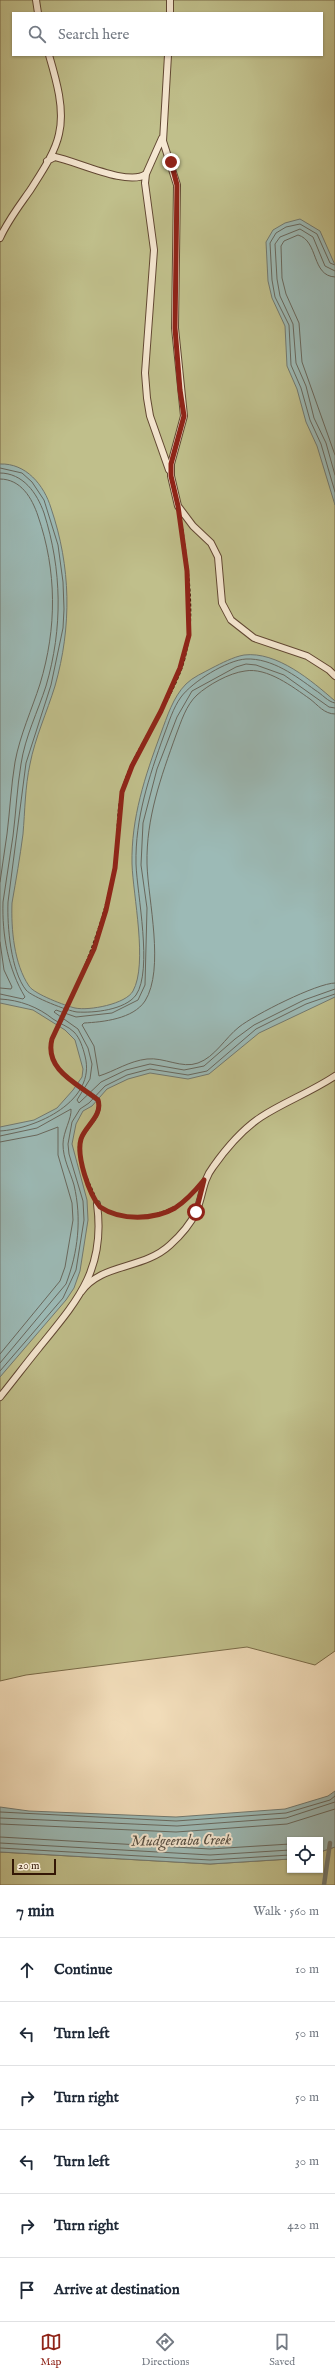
<!DOCTYPE html>
<html lang="en">
<head>
<meta charset="utf-8">
<style>
	:root { --surface:#fff; --page:#f2f2f3; --text:#1f2937; --muted:#747a83; --line:#e0e1e3; --accent:#8f2418 }
	body { margin:0; font-family:"IM FELL English",serif; background:var(--page); color:var(--text) }
	.controls { position:absolute; right:12px; bottom:12px; display:grid; overflow:hidden; border-radius:0px; box-shadow:0 1px 3px #0004 }
	.controls button { width:36px; height:36px; display:grid; place-items:center; padding:0; border:0; border-bottom:1px solid var(--line); background:var(--surface); color:var(--text); font:20px sans-serif }
	.scale { position:absolute; left:12px; bottom:10px; width:44px; box-sizing:border-box; padding-left:4px; border:2px solid #331706; border-top:0; font-size:11px; line-height:14px; white-space:nowrap; color:#331706; -webkit-text-stroke:3px #f6e8d2; paint-order:stroke }
	.stop { position:absolute; width:12px; height:12px; margin:-9px; border:3px solid #8f2418; border-radius:50%; background:#fff }
	.stop.end { background:#8f2418; border-color:#fff; box-shadow:0 1px 4px #0008 }
	.list { margin:0; padding:0; list-style:none }
	h2 { display:flex; justify-content:space-between; align-items:center; height:52px; margin:0; padding:0 16px; font-size:17px }
	h2 small { font-size:13px; font-weight:400; color:var(--muted) }
	.list li { display:grid; grid-template-columns:26px 1fr auto; gap:12px; align-items:center; box-sizing:border-box; height:64px; padding:0 16px; border-top:1px solid var(--line) }
	.list b { display:block; font-size:15px; white-space:nowrap }
	.list em { font-size:13px; font-style:normal; color:var(--muted) }
	.icon { flex:none; width:22px; height:22px; fill:none; stroke:currentColor; stroke-width:2; stroke-linecap:round; stroke-linejoin:round }
	.map { position:relative; flex:none; width:335px; height:1885px; overflow:hidden }
	.search { position:absolute; background:var(--surface); box-shadow:0 1px 3px #0004; left:12px; right:12px; top:12px; height:44px; display:flex; align-items:center; gap:10px; box-sizing:border-box; padding:0 14px; border-radius:0px; color:var(--muted); font-size:15px }
	.sheet { height:436px; background:var(--surface) }
	nav { display:flex; justify-content:space-around; align-items:center; box-sizing:border-box; height:56px; border-top:1px solid var(--line); background:var(--surface); font-size:11px; color:var(--muted) }
	nav a { display:grid; justify-items:center; gap:2px }
	nav .on { color:var(--accent) }
	.map>svg:first-child { display:block }
	.green { fill:#c0bf8b; stroke:#7a6b48; fill-rule:evenodd }
	.water { fill:#9cbab6; stroke:#727970 }
	.lines { fill:none; stroke-linecap:round; stroke-linejoin:round }
	.shore { stroke:#68685e; stroke-width:1 }
	.stream { stroke:#727970; stroke-width:4.5 }
	.service-casing { stroke:#624833; stroke-width:8 }
	.path { stroke:#331706; stroke-width:2.5; stroke-dasharray:3 2; stroke-linecap:butt }
	.service { stroke:#f6e8d2; stroke-width:6 }
	.route { stroke:#8f2418; stroke-width:5 }
	.labels { text-anchor:middle; stroke-width:4; stroke-linejoin:round; paint-order:stroke }
	.water-label { font-size:15px; font-style:italic; fill:#585044; stroke:#f6e8d2 }
</style>
</head>
<body>
<div class="map">
<svg width="335" height="1885" viewBox="0 0 335 1885">
	<rect width="100%" height="100%" fill="#f1dcb9"/>
	<filter id="stains"><feTurbulence type="fractalNoise" baseFrequency=".005" numOctaves="4"/><feColorMatrix values="0 0 0 0 .2 0 0 0 0 .09 0 0 0 0 .02 0 0 0 .5 -.17"/></filter>
	<radialGradient id="worn" r=".72"><stop offset=".6" stop-color="#630" stop-opacity="0"/><stop offset="1" stop-color="#630" stop-opacity=".3"/></radialGradient>
	<path class="green" d="M 0,0 L 335,0 L 335,1651 L 315,1665 L 247,1647 L 26,1675 L 0,1681 ZM 13,13 L 322,13 L 322,55 L 13,55 Z
		M 335,1847 L 335,1885 L 0,1885 L 0,1852 L 210,1864 L 290,1859 L 290,1870 L 320,1870 L 320,1852 Z"/>
	<path class="water" d="M 300,219 L 320,231 L 335,265 L 335,505 L 317,446 L 306,422 L 297,389 L 287,366 L 285,326 L 272,298 L 268,281 L 266,242 L 273,230 L 285,223 Z
		M 0,464 C 26,463 44,485 51,508 C 71,567 72,626 55,686 C 47,712 35,738 30,764 C 25,787 25,811 23,834 C 20,857 16,880 12,903 C 11,929 14,964 29,986 C 34,994 66,1006 75,1008 C 89,1011 126,1004 133,991 C 148,964 133,895 132,864 C 131,818 145,776 161,733 C 167,717 173,697 186,684 C 193,677 203,673 212,668 C 222,663 233,657 244,655 C 277,651 312,681 335,701 L 335,997 L 259,1033 L 209,1074 L 188,1079 L 150,1073 L 128,1079 L 107,1089 L 92,1106 L 83,1111 L 76,1124 L 72,1144 L 87,1200 L 88,1220 L 80,1271 L 74,1288 L 66,1300 L 0,1377 L 0,1127 L 34,1120 L 57,1108 L 73,1090 L 82,1077 L 83,1069 L 75,1040 L 65,1030 L 33,1010 L 0,1003 Z
		M 335,1791 L 335,1847 L 320,1852 L 320,1840 L 290,1840 L 290,1859 L 210,1864 L 0,1852 L 0,1807 L 29,1811 L 176,1817 L 285,1809 L 328,1796 Z"/>
	<g class="lines">
		<path class="shore" d="M 335,265 L 330,263 L 317,234 L 300,224 L 286,227 L 276,233 L 270,243 L 272,280 L 275,297 L 289,325 L 291,365 L 301,388 L 310,420 L 321,444 L 335,492
			M 335,271 L 325,266 L 313,237 L 300,229 L 280,237 L 275,244 L 277,279 L 280,296 L 293,324 L 296,363 L 306,386 L 314,418 L 326,443 L 335,475
			M 335,277 C 311,276 319,241 298,235 L 284,241 L 281,246 L 282,278 L 286,294 L 299,323 L 302,362 L 335,455
			M 0,468 L 22,473 L 32,482 L 44,500 L 58,545 L 63,582 L 64,609 L 63,628 L 51,685 L 26,763 L 8,902 C 7,927 11,971 26,990 C 32,997 68,1011 77,1012 C 94,1013 125,1010 136,995 C 153,970 137,894 136,864 C 135,818 149,777 164,735 C 169,722 173,708 181,697 C 192,682 227,660 246,659 C 272,658 296,676 315,690 C 322,694 328,702 335,703
			M 0,473 C 23,473 37,493 44,513 C 62,570 63,628 46,686 C 38,711 25,737 21,764 C 17,788 16,812 13,836 C 10,858 6,880 3,902 C 2,935 8,969 25,997 L 23,999 L 0,994
			M 0,479 C 21,479 32,498 38,516 C 57,571 57,628 40,684 C 32,709 20,735 15,762 C 11,786 10,810 7,834 C 5,850 2,866 0,882
			M 335,708 L 329,707 L 284,675 L 256,665 L 246,664 L 236,667 L 192,691 L 177,717 L 157,769 L 143,823 L 141,865 L 147,908 L 145,985 L 138,1000 L 112,1013 L 76,1017 L 56,1010 L 54,1012 L 78,1029 L 88,1048 L 92,1064 L 90,1079 L 77,1100 L 79,1103 L 101,1082 L 126,1070 L 150,1064 L 184,1070 L 204,1066 L 235,1039 L 254,1025 L 304,1000 L 335,989
			M 335,714 C 324,714 318,705 310,699 C 293,687 267,667 245,671 C 229,673 208,685 197,695 C 186,705 181,722 176,735 C 161,777 146,818 147,864 C 148,900 165,969 145,1001 C 133,1019 103,1022 84,1023 L 82,1025 L 94,1046 L 99,1076 C 115,1071 129,1061 147,1059 C 164,1057 182,1069 198,1063 C 215,1057 225,1038 239,1027 C 254,1015 317,983 335,983
			M 0,942 L 4,970 L 12,987 L 11,989 L 0,988
			M 0,999 C 20,1000 38,1007 53,1019 C 60,1024 68,1026 74,1032 C 80,1038 83,1048 85,1056 C 97,1101 36,1129 0,1131
			M 0,1136 L 37,1128 L 71,1109 C 72,1118 63,1132 63,1144 C 63,1159 70,1171 74,1185 C 82,1219 78,1252 66,1284 L 0,1363
			M 0,1142 L 37,1135 L 58,1127 L 58,1155 L 72,1203 L 73,1220 L 65,1267 L 60,1281 L 0,1354
			M 0,1371 L 63,1298 L 76,1270 L 84,1220 L 83,1201 L 69,1154 L 68,1144 L 72,1122 L 80,1109 L 89,1103 L 105,1086 L 127,1075 L 150,1069 L 188,1075 L 207,1071 L 256,1029 L 306,1004 L 335,994
			M 0,1812 L 176,1821 L 286,1813 L 330,1800 L 335,1796
			M 0,1818 L 177,1826 L 286,1818 L 335,1802
			M 0,1824 L 176,1832 L 287,1824 L 335,1809
			M 0,1837 L 210,1849 L 290,1844
			M 0,1843 L 210,1855 L 290,1850
			M 0,1848 L 210,1860 L 290,1855"/>
		<path class="stream" d="M 324,1885 L 330,1843"/>
		<g class="service-casing">
			<path id="service" d="M 36,0 L 38,13
				M 170,13 L 170,0
				M 168,55 L 163,141 L 177,185 L 175,328 L 184,416 L 171,464 L 171,476 L 178,506 L 193,526 L 211,543 L 218,557 L 222,603 L 231,620 L 254,638 L 307,656 L 329,670 L 335,676
				M 162,138 L 146,174 L 145,183 L 154,250 L 145,373 L 147,398 L 150,416 L 169,470
				M 47,161 L 55,157 C 76,161 129,187 146,174
				M 0,238 C 8,220 20,205 31,189 C 41,173 55,153 59,134 C 65,109 56,79 49,55
				M 81,1292 C 101,1263 143,1270 170,1245 C 180,1236 190,1225 196,1212 C 203,1197 202,1181 213,1167 C 225,1150 243,1129 261,1117 C 284,1102 311,1092 335,1076
				M 0,1397 C 13,1381 25,1365 38,1349 C 77,1301 106,1270 97,1204"/>
		</g>
		<path class="path" d="M 94,1195 C 88,1181 79,1164 79,1148 C 80,1130 104,1118 99,1101 C 78,1084 44,1070 52,1039 C 79,984 103,930 114,870 C 119,844 116,817 122,792 C 129,763 147,738 160,713 C 170,694 182,672 186,651 C 195,612 187,567 182,528
			M 108,1212 C 135,1222 170,1216 191,1195"/>
		<use href="#service" class="service"/>
	</g>
	<g class="lines">
		<path class="route" d="M 171,162 L 177,185 L 175,328 L 180,390 L 184,416 L 171,464 L 171,476 L 178,506 L 187,571 L 189,635 L 180,668 L 161,711 L 132,766 L 122,792 L 115,868 L 106,910 L 94,949 L 52,1039 C 44,1070 78,1084 98,1100 C 103,1116 85,1126 81,1139 C 76,1156 89,1194 100,1207 C 121,1221 154,1220 175,1208 C 186,1201 195,1191 204,1180 L 196,1212"/>
	</g>
	<g class="labels">
		<g class="water-label">
			<text transform="translate(181 1840) rotate(-1)" y="5">Mudgeeraba Creek</text>
		</g>
	</g>
	<rect width="100%" height="100%" filter="url(#stains)"/>
	<rect width="100%" height="100%" fill="url(#worn)"/>
</svg>
<div class="controls">
<button><svg class="icon" aria-label="locate" viewBox="0 0 24 24"><circle cx="12" cy="12" r="6"/><path d="M12 2v4M12 18v4M2 12h4M18 12h4"/></svg></button>
</div>
<div class="scale">20 m</div>
<div class="stop" style="left:196px;top:1212px"></div>
<div class="stop end" style="left:171px;top:162px"></div>
<div class="search"><svg class="icon" aria-label="search" viewBox="0 0 24 24"><circle cx="10" cy="10" r="6"/><path d="M15 15l6 6"/></svg>Search here</div>
</div>
<section class="sheet">
<h2>7 min<small>Walk · 560 m</small></h2>
<ul class="list">
<li><svg class="icon" aria-label="ahead" viewBox="0 0 24 24"><path d="M12 20V5M6 11l6-6 6 6"/></svg><div><b>Continue</b></div><em>10 m</em></li>
<li><svg class="icon" aria-label="left" viewBox="0 0 24 24"><path d="M17 20v-9H6M10 6l-5 5 5 5"/></svg><div><b>Turn left</b></div><em>50 m</em></li>
<li><svg class="icon" aria-label="right" viewBox="0 0 24 24"><path d="M7 20v-9h11M14 6l5 5-5 5"/></svg><div><b>Turn right</b></div><em>50 m</em></li>
<li><svg class="icon" aria-label="left" viewBox="0 0 24 24"><path d="M17 20v-9H6M10 6l-5 5 5 5"/></svg><div><b>Turn left</b></div><em>30 m</em></li>
<li><svg class="icon" aria-label="right" viewBox="0 0 24 24"><path d="M7 20v-9h11M14 6l5 5-5 5"/></svg><div><b>Turn right</b></div><em>420 m</em></li>
<li><svg class="icon" aria-label="arrive" viewBox="0 0 24 24"><path d="M6 21V4h12l-3 4 3 4H6"/></svg><div><b>Arrive at destination</b></div></li>
</ul>
</section>
<nav>
<a class="on"><svg class="icon" aria-label="map" viewBox="0 0 24 24"><path d="M3 6l6-2 6 2 6-2v14l-6 2-6-2-6 2zM9 4v14M15 6v14"/></svg>Map</a>
<a><svg class="icon" aria-label="directions" viewBox="0 0 24 24"><path d="M12 3l9 9-9 9-9-9zM9 14v-3h6M13 9l2 2-2 2"/></svg>Directions</a>
<a><svg class="icon" aria-label="saved" viewBox="0 0 24 24"><path d="M7 4h10v16l-5-4-5 4z"/></svg>Saved</a>
</nav>
</body>
</html>
